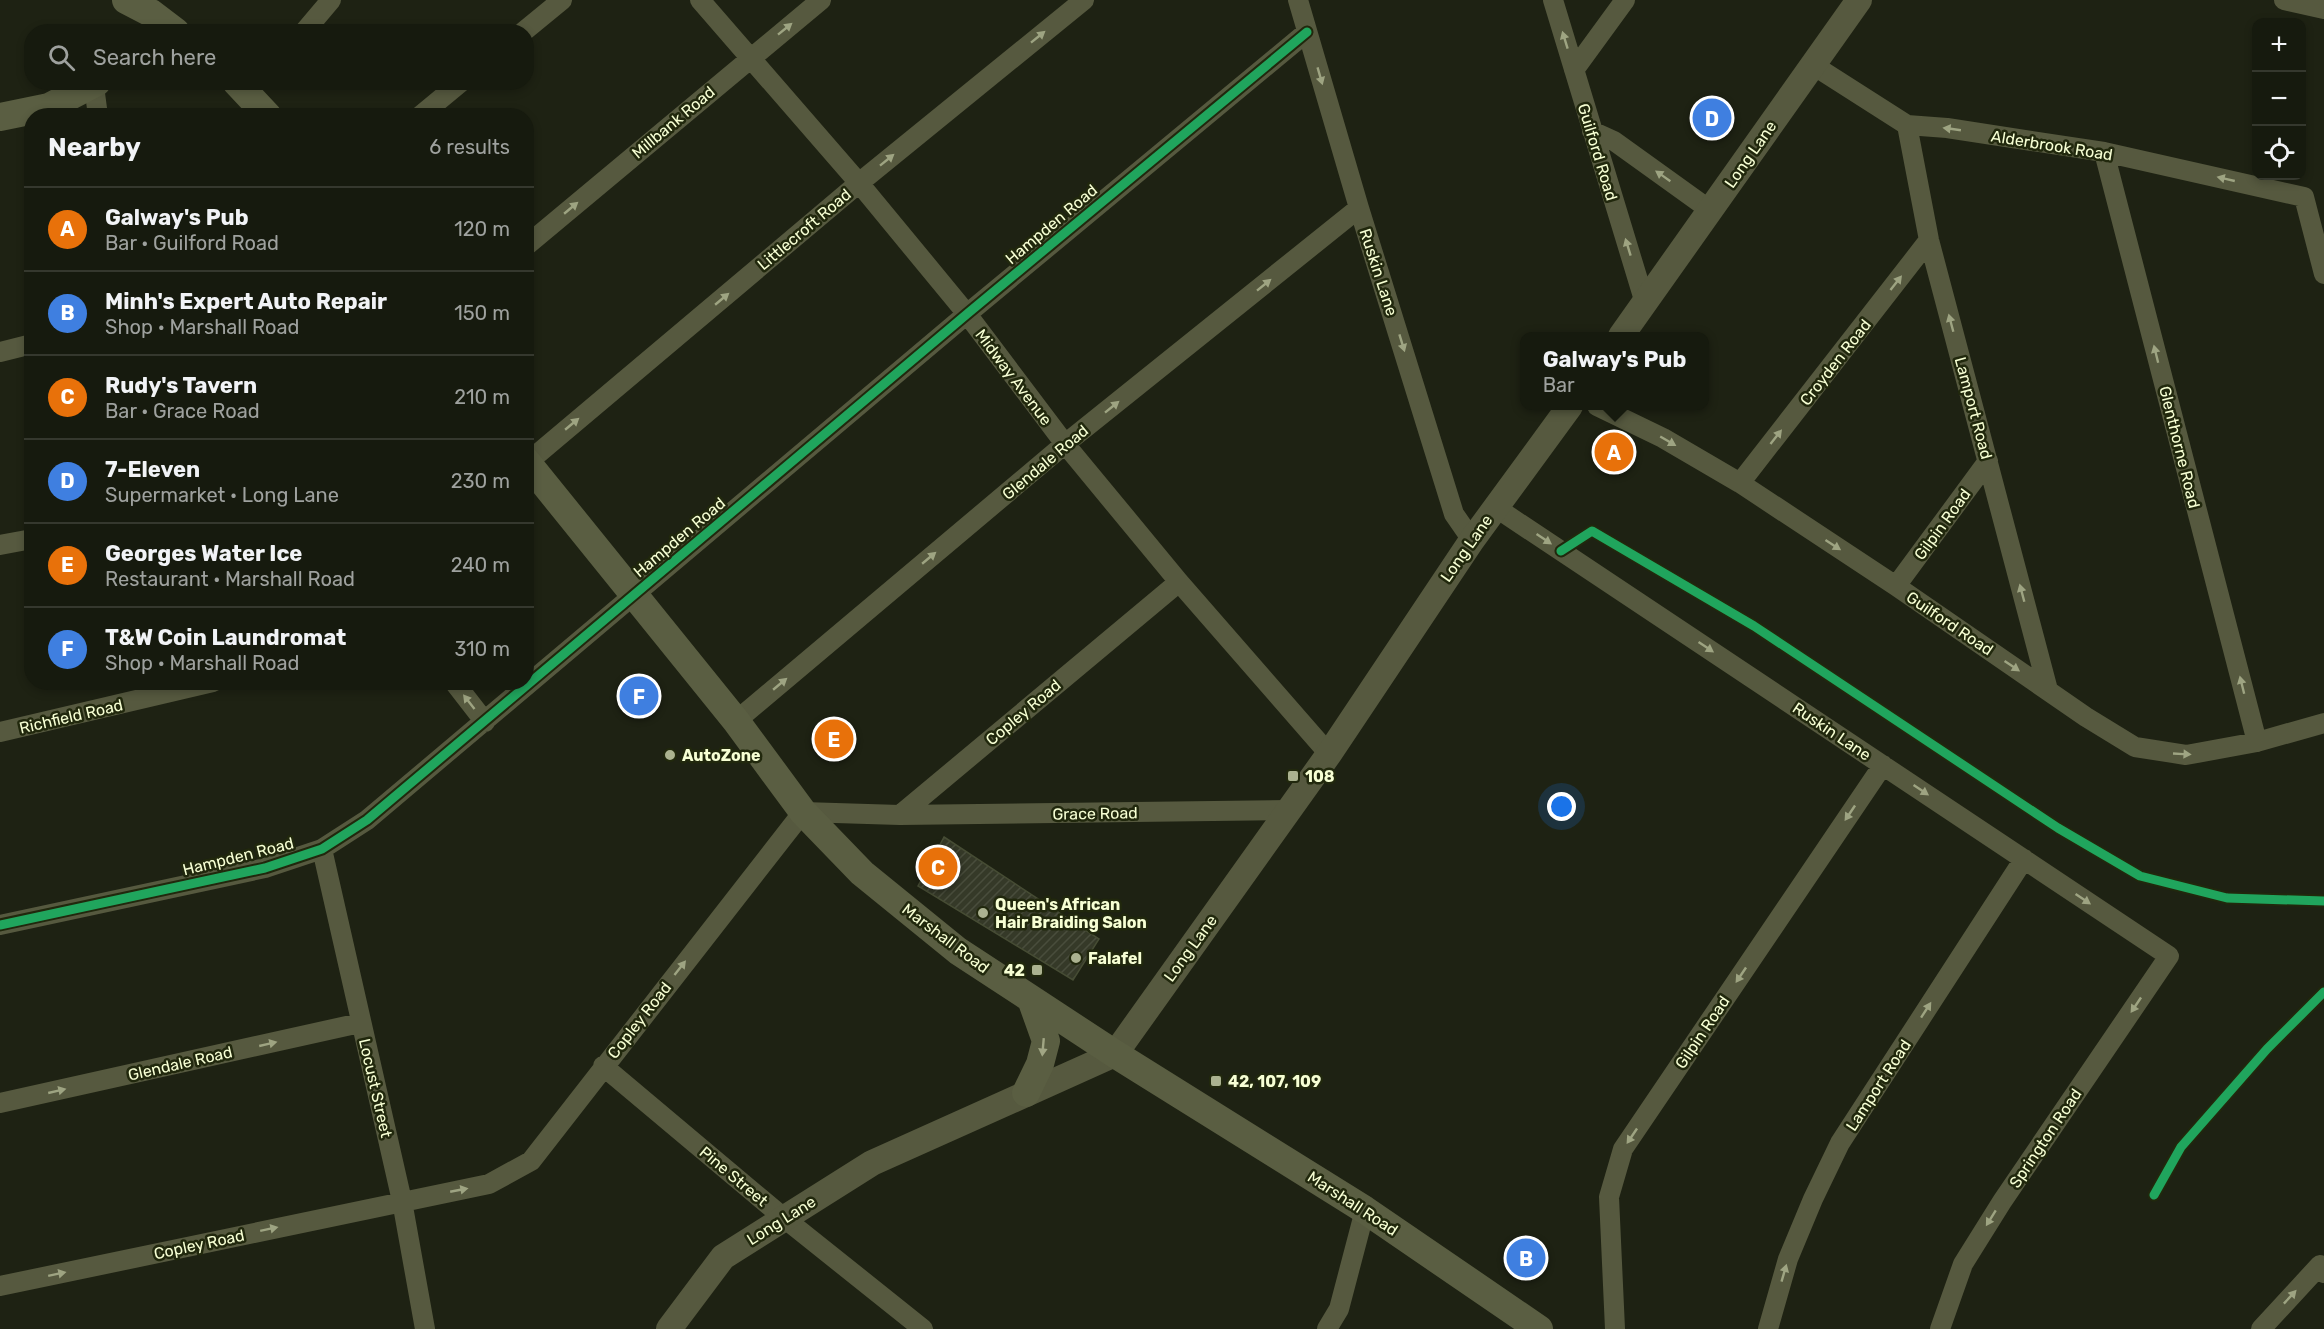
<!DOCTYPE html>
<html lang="en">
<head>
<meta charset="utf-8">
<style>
	:root { --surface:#161a0e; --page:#1f2317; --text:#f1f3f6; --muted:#9ea19e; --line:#35382e; --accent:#abb290 }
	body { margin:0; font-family:Rubik,sans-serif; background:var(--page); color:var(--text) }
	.controls { position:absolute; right:18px; top:18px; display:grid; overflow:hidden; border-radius:12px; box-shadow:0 3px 9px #0003 }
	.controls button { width:54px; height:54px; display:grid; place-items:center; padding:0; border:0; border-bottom:2px solid var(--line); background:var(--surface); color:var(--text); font:30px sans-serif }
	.you { position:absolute; left:1562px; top:807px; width:21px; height:21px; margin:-15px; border:4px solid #fff; border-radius:50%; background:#1a73e8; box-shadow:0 0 0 9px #1a73e833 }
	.badge { display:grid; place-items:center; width:39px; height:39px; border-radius:50%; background:var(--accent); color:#fff; font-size:20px; font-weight:700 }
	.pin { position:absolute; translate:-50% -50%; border:3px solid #fff; box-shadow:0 2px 6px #0006 }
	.popup { position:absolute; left:1520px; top:332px; width:189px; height:78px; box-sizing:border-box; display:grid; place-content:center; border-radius:12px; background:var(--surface); filter:drop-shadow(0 2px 4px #0005); font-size:20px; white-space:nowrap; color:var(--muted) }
	.popup b { font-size:22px; color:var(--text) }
	.popup::after { content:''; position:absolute; left:50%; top:100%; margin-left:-12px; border:12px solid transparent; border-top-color:var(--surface) }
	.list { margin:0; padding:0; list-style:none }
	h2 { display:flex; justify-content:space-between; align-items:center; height:78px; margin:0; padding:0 24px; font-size:26px }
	h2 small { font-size:20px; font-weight:400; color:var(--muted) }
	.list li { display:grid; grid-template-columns:39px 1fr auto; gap:18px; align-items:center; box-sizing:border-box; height:84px; padding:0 24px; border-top:2px solid var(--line) }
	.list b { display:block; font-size:22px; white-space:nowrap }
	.list p { margin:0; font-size:20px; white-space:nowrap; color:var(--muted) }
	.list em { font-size:20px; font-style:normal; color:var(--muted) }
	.icon { flex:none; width:33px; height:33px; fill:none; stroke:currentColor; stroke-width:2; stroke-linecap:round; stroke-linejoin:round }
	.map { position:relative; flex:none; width:2324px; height:1329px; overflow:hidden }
	.search { position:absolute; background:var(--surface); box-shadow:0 3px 9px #0003; left:24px; top:24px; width:510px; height:66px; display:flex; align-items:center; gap:15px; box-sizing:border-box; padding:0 21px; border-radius:24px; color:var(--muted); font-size:22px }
	.panel { position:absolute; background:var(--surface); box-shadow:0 3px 9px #0003; left:24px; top:108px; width:510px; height:582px; border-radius:24px }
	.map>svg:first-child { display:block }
	.building { fill:url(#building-hatch); stroke:#464c34; stroke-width:1.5 }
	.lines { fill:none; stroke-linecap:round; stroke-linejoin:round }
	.minor { stroke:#56593f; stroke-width:20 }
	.tertiary { stroke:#56593f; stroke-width:26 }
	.secondary { stroke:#5a5e42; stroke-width:28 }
	.cycleway-casing { stroke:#21280d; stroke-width:13 }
	.cycleway { stroke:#20a55d; stroke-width:9 }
	.oneway { fill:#9ea482 }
	.oneway2 { fill:#a1a684 }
	.poi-dot { fill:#abb290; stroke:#21280d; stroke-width:2 }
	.labels { text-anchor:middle; stroke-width:5; stroke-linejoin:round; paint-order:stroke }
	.street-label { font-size:16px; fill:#f7ffd4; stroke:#21280d }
	.poi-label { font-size:16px; font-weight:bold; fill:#f7ffd4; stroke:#21280d; text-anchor:start }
</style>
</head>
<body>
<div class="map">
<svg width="2324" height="1329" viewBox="0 0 2324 1329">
	<defs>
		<pattern id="building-hatch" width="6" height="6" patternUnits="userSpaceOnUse" patternTransform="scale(1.5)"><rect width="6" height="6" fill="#353928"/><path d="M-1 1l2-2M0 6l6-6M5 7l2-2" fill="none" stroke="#494d3c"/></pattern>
	</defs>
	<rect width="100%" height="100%" fill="#1e2213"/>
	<path class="building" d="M 944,837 L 1099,939 L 1073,980 L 918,886 Z"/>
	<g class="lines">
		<path class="minor" d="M 700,0 L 859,183 L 967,314 L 1065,444 L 1179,582 L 1329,754
			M 1298,0 L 1359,208 L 1454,514 L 1472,540
			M 1553,0 L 1645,303
			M 2284,0 L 2324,9
			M 304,32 L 331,0
			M 523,32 L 562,0
			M 1813,65 L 1907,125 L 1947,128 L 2104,152 L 2304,197 L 2324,274
			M 1574,70 L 1625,0
			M 94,86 L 98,116
			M 420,116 L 461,82
			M 1907,125 L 1929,240 L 2048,690
			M 1592,131 L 1614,141 L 1710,210
			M 2104,152 L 2257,742
			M 526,246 L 821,0
			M 0,352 L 32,344
			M 1597,406 L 1663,438 L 1740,483 L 1896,586 L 2086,717 L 2135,747 L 2186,755 L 2257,742 L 2324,723
			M 528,462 L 859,183 L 1084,0
			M 1740,483 L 1929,240
			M 1495,507 L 2169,956 L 2003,1200 L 1963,1264 L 1940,1329
			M 0,545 L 32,539
			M 1896,586 L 1988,461
			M 454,682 L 485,722
			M 736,721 L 1065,444 L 1359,208
			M 0,732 L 213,682
			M 900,815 L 1179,582
			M 322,849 L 402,1201 L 425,1329
			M 0,925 L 265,868 L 322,849 L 367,820 L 967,314 L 1307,32
			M 603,1066 L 784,1218 L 923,1329
			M 0,1103 L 360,1023
			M 0,1286 L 489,1184 L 531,1161 L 803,812 L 900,815 L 1290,810
			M 1327,1329 L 1339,1309 L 1365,1210
			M 1615,1329 L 1609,1197 L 1623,1149 L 1883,765
			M 1768,1329 L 1788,1259 L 1813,1199 L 1840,1143 L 2024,859
			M 2261,1329 L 2320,1265 L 2324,1273"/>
		<path class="tertiary" d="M 1621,336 L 1859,0
			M 669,1329 L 723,1257 L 872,1163 L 1115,1054 L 1329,754 L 1472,540 L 1570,406"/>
		<path class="secondary" d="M 126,0 L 151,13 L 176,32
			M 236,82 L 268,116
			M 0,117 L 49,107 L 97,82
			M 526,461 L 736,721 L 803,812 L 862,873 L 958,951 L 1115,1054 L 1365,1210 L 1539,1329
			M 1026,1093 L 1040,1064 L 1046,1041 L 1031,999"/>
		<g class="cycleway-casing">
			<path id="cycleway" d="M 1561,551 L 1592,531 L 1754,626 L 2058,828 L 2140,876 L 2227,898 L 2324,901
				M 0,925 L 265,868 L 322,849 L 367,820 L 967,314 L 1307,32
				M 2154,1195 L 2181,1147 L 2267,1049 L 2324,992"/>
		</g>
		<use href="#cycleway" class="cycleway"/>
	</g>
	<defs><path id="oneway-solid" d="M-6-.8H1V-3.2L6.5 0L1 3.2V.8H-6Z" transform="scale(1.5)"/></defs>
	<g class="oneway">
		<use href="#oneway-solid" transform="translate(785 29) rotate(-39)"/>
		<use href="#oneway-solid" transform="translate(1038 37) rotate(-39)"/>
		<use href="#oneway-solid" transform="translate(1565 40) rotate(-107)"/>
		<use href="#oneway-solid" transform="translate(1320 76) rotate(74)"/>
		<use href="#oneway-solid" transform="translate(1952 129) rotate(-172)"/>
		<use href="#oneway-solid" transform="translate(887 160) rotate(-39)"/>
		<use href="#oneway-solid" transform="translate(1663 176) rotate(-145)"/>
		<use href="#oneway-solid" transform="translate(2226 179) rotate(-167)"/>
		<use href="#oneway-solid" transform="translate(571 208) rotate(-40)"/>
		<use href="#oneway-solid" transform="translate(1628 247) rotate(-107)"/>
		<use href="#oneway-solid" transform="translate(1896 283) rotate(-52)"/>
		<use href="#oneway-solid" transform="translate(1264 285) rotate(-39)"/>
		<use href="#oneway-solid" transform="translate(722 299) rotate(-40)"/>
		<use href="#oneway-solid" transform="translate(1951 323) rotate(-105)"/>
		<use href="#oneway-solid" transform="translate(1402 343) rotate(73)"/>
		<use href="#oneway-solid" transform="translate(2156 354) rotate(-104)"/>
		<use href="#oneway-solid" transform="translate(1112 407) rotate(-39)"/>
		<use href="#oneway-solid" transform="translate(572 424) rotate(-40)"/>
		<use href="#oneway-solid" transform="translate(1776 437) rotate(-52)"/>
		<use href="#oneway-solid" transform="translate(1668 441) rotate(30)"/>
		<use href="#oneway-solid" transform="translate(1544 539) rotate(34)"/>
		<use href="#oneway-solid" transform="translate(1833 545) rotate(33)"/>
		<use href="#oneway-solid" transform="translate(929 558) rotate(-40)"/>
		<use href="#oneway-solid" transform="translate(2022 593) rotate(-105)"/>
		<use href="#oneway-solid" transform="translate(1706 647) rotate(34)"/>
		<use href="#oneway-solid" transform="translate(2012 666) rotate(34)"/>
		<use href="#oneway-solid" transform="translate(780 684) rotate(-40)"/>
		<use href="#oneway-solid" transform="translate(2242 685) rotate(-104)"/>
		<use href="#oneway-solid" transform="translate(469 702) rotate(-128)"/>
		<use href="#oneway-solid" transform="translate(2182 754) rotate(3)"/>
		<use href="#oneway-solid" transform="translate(1921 790) rotate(34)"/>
		<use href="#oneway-solid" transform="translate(1850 813) rotate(124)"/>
		<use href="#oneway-solid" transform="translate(2083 899) rotate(34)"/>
		<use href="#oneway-solid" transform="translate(680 968) rotate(-52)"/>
		<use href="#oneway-solid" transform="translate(1741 975) rotate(124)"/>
		<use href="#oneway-solid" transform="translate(2136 1005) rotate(124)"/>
		<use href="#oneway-solid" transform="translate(1926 1010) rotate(-57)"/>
		<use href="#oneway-solid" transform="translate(268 1044) rotate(-13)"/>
		<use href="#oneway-solid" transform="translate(57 1091) rotate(-13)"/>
		<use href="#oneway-solid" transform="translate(1632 1136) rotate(124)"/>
		<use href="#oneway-solid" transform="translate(459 1190) rotate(-11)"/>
		<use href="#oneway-solid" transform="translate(1991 1218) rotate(122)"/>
		<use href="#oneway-solid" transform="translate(269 1229) rotate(-12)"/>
		<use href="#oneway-solid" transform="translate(1784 1273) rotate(-74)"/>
		<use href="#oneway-solid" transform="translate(57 1274) rotate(-12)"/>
		<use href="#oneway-solid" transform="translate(2290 1297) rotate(-47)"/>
	</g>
	<use class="oneway2" href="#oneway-solid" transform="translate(1043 1047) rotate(95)"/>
	<g class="poi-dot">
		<circle cx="670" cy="755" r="6"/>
		<rect x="1287" y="770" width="12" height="12" rx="3"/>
		<circle cx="983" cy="913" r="6"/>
		<circle cx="1076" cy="958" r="6"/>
		<rect x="1031" y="964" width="12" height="12" rx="3"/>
		<rect x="1210" y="1075" width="12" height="12" rx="3"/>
	</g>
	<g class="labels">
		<g class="street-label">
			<text transform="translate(673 122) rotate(-40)" y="6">Millbank Road</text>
			<text transform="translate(2052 145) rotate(9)" y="6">Alderbrook Road</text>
			<text transform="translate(1598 152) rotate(73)" y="6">Guilford Road</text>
			<text transform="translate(1750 154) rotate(-55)" y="6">Long Lane</text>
			<text transform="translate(1051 224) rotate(-40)" y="6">Hampden Road</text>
			<text transform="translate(804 229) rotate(-40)" y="6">Littlecroft Road</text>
			<text transform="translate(1379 272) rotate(72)" y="6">Ruskin Lane</text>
			<text transform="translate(1835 362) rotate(-52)" y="6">Croyden Road</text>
			<text transform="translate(1014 377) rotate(53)" y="6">Midway Avenue</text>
			<text transform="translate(1974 408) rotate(75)" y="6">Lamport Road</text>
			<text transform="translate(2180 447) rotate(76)" y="6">Glenthorne Road</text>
			<text transform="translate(1045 462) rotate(-40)" y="6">Glendale Road</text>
			<text transform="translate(1942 524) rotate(-54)" y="6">Gilpin Road</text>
			<text transform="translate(679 537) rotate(-40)" y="6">Hampden Road</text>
			<text transform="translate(1466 548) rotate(-55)" y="6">Long Lane</text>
			<text transform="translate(1950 623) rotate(34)" y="6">Guilford Road</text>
			<text transform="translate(1023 712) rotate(-40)" y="6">Copley Road</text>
			<text transform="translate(71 716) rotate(-13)" y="6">Richfield Road</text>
			<text transform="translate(1832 731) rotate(34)" y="6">Ruskin Lane</text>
			<text transform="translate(1095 813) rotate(-1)" y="6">Grace Road</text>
			<text transform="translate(238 856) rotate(-14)" y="6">Hampden Road</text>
			<text transform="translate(946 938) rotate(37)" y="6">Marshall Road</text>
			<text transform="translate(1190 948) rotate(-54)" y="6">Long Lane</text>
			<text transform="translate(639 1020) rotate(-52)" y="6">Copley Road</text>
			<text transform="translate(1702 1032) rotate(-56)" y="6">Gilpin Road</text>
			<text transform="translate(180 1063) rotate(-13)" y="6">Glendale Road</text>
			<text transform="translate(1878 1085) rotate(-57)" y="6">Lamport Road</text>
			<text transform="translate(376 1088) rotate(77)" y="6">Locust Street</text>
			<text transform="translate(2045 1138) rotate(-56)" y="6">Springton Road</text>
			<text transform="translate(734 1176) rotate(40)" y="6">Pine Street</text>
			<text transform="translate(1353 1203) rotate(33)" y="6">Marshall Road</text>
			<text transform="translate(781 1220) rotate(-32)" y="6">Long Lane</text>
			<text transform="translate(199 1244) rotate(-12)" y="6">Copley Road</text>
		</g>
		<g class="poi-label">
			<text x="682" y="761">AutoZone</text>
			<text x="1305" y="782">108</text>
			<text x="995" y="910">Queen's African<tspan x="995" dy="18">Hair Braiding Salon</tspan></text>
			<text x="1088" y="964">Falafel</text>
			<text x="1025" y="976" text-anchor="end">42</text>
			<text x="1228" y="1087">42, 107, 109</text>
		</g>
	</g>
</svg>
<div class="controls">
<button>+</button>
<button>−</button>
<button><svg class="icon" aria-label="locate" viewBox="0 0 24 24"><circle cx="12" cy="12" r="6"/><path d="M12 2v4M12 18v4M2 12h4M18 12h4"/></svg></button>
</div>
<div class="you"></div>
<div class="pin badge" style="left:1614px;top:452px;background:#e8710a">A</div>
<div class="popup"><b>Galway's Pub</b>Bar</div>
<div class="pin badge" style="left:1526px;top:1258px;background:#3f7fe0">B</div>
<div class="pin badge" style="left:938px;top:867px;background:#e8710a">C</div>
<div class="pin badge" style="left:1712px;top:118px;background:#3f7fe0">D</div>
<div class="pin badge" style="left:834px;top:739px;background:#e8710a">E</div>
<div class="pin badge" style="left:639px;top:696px;background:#3f7fe0">F</div>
<div class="search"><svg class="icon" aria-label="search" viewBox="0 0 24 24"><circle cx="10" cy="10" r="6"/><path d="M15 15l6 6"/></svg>Search here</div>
<section class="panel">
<h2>Nearby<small>6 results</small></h2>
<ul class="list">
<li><span class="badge" style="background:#e8710a">A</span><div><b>Galway's Pub</b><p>Bar · Guilford Road</p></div><em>120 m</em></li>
<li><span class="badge" style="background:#3f7fe0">B</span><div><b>Minh's Expert Auto Repair</b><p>Shop · Marshall Road</p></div><em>150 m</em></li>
<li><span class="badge" style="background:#e8710a">C</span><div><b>Rudy's Tavern</b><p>Bar · Grace Road</p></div><em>210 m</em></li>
<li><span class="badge" style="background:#3f7fe0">D</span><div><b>7-Eleven</b><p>Supermarket · Long Lane</p></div><em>230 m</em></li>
<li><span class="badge" style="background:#e8710a">E</span><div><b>Georges Water Ice</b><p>Restaurant · Marshall Road</p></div><em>240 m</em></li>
<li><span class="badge" style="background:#3f7fe0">F</span><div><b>T&amp;W Coin Laundromat</b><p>Shop · Marshall Road</p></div><em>310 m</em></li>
</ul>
</section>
</div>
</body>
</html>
